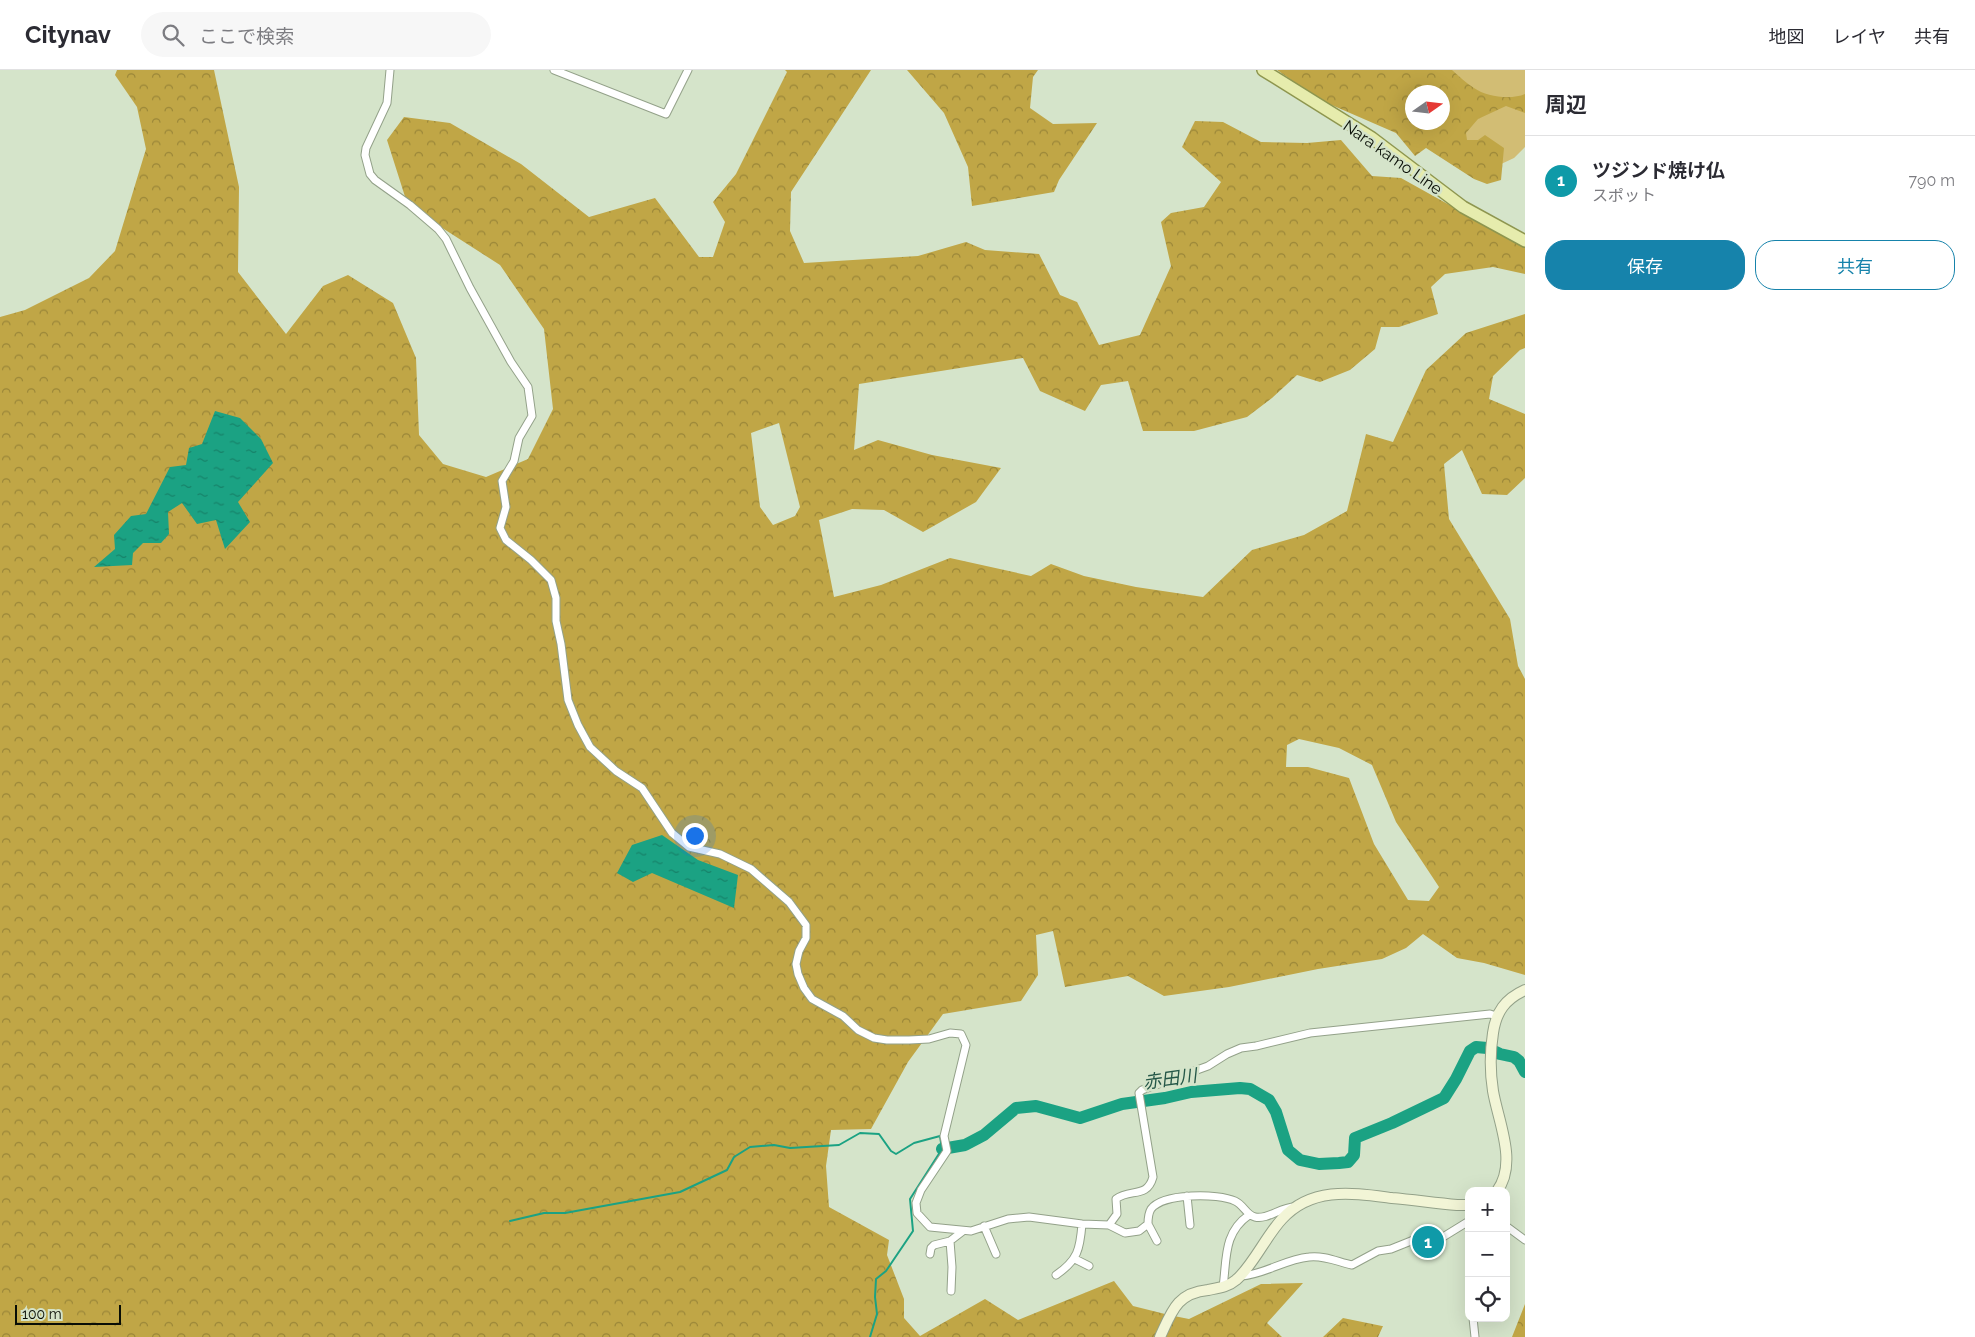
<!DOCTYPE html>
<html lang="ja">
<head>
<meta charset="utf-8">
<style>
	:root { --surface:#fff; --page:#f7f7f7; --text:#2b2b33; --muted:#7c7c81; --line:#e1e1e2; --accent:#1683ab }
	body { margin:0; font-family:Raleway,"Noto Sans JP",sans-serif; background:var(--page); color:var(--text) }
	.controls { position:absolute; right:15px; bottom:15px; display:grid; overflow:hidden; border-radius:10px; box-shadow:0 5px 20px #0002 }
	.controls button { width:45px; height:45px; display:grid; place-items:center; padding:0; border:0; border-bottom:1px solid var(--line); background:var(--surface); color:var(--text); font:25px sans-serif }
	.compass { position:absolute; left:1405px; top:15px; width:45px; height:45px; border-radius:50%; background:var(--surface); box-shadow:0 5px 20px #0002; rotate:76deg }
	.scale { position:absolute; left:15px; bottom:12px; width:106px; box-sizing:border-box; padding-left:5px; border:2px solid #090e06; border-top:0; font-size:14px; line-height:18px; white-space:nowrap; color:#090e06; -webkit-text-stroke:4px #d5e4ca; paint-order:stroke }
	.you { position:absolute; left:694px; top:765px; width:18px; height:18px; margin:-12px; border:4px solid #fff; border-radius:50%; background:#1a73e8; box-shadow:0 0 0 8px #1a73e833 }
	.badge { display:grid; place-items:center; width:32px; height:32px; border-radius:50%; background:var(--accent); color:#fff; font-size:16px; font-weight:700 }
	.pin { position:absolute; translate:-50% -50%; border:2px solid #fff; box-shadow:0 1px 5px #0006 }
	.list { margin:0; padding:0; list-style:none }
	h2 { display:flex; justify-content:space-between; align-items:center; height:65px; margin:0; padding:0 20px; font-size:21px }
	h2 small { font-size:16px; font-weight:400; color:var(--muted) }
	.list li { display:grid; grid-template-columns:32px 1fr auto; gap:15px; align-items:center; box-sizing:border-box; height:90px; padding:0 20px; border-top:1px solid var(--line) }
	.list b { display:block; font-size:19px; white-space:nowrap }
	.list p { margin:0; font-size:16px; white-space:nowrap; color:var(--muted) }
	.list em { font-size:16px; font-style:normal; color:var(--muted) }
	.actions { display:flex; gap:10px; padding:15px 20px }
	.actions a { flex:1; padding:11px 0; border:1px solid var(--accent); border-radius:20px; text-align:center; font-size:18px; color:var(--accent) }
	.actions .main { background:var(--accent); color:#fff }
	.icon { flex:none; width:28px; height:28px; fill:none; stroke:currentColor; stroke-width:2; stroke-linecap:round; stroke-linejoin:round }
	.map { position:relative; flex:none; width:1525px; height:1267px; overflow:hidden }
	header { display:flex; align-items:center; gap:30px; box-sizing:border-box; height:70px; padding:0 25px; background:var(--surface); border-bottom:1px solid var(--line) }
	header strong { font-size:24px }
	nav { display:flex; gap:28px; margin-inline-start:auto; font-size:18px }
	.search { width:350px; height:45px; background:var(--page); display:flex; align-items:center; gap:12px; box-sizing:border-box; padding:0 18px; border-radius:28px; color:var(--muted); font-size:19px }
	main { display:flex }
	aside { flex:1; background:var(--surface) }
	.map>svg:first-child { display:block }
	.grass { fill:#d2bd74 }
	.forest { fill:url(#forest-crowns); fill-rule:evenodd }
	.water { fill:url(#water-ripples) }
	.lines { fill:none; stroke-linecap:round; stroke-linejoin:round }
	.stream { stroke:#1ba283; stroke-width:2 }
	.river { stroke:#1ba283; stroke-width:12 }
	.street-casing { stroke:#93a189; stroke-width:9 }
	.secondary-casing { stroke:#93a189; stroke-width:12 }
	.primary-casing { stroke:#8e964f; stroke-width:14 }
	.street { stroke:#fff; stroke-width:7 }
	.secondary { stroke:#f2f5d6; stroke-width:10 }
	.primary { stroke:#e6ecad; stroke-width:11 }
	.labels { text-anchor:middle; stroke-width:5; stroke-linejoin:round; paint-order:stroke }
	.street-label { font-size:16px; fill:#090e06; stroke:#d5e4ca }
	.water-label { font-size:18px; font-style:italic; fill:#255748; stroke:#d5e4ca }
</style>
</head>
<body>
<header>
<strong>Citynav</strong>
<div class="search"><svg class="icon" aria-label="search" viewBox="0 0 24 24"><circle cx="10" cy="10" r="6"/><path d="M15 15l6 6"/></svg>ここで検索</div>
<nav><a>地図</a><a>レイヤ</a><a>共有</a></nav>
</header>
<main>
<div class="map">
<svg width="1525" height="1267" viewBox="0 0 1525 1267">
	<defs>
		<pattern id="forest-crowns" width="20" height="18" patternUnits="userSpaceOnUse" patternTransform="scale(1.25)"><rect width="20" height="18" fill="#c0a646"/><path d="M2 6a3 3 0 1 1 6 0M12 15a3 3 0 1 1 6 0" fill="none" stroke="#9a8638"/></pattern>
		<pattern id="water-ripples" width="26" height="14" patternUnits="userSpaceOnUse" patternTransform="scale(1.25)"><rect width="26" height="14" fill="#1ba283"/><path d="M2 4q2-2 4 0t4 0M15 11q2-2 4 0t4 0" fill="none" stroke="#168269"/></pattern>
	</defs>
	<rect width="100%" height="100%" fill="#d5e4ca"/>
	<path class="grass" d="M 1365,0 L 1525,0 L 1525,77 L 1514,88 L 1499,95 L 1442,52 L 1442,22 L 1412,22 Z"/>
	<path class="forest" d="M 117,0 L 214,0 L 239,117 L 238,202 L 286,264 L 323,216 L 348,205 L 393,233 L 416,288 L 419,365 L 443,394 L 486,407 L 528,389 L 553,339 L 544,259 L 500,195 L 408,136 L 387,70 L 404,47 L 450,53 L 521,94 L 589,147 L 655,128 L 699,187 L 713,187 L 725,152 L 713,132 L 736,104 L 787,2 L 785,0 L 871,0 L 791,122 L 790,161 L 804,193 L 918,186 L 966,172 L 985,180 L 1039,184 L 1060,225 L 1077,232 L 1099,275 L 1140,265 L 1171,196 L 1161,152 L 1171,143 L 1204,137 L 1221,112 L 1182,77 L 1195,51 L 1223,52 L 1261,72 L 1307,73 L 1341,70 L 1372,106 L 1401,108 L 1525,177 L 1525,204 L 1493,197 L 1445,204 L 1431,217 L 1438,244 L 1399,257 L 1381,257 L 1375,279 L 1350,300 L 1320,312 L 1297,305 L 1272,328 L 1247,347 L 1194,361 L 1143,361 L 1128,311 L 1101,315 L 1085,341 L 1040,321 L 1023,288 L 859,314 L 854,380 L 878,370 L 932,385 L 1001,398 L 976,432 L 923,462 L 884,440 L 852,439 L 819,450 L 834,527 L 881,515 L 950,488 L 1031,506 L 1051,494 L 1084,506 L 1136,517 L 1203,527 L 1252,480 L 1304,465 L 1347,441 L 1366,364 L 1393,372 L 1426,300 L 1466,263 L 1525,244 L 1525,278 L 1520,280 L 1493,306 L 1489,329 L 1525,344 L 1525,408 L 1507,425 L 1482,424 L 1462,380 L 1444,394 L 1449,449 L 1510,549 L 1518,596 L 1525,609 L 1525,905 L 1484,893 L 1457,888 L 1423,864 L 1406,878 L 1382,889 L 1318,899 L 1229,917 L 1164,926 L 1128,906 L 1065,917 L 1053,861 L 1036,865 L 1038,905 L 1021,931 L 943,944 L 908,992 L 871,1059 L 831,1060 L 826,1096 L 829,1137 L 889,1170 L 887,1185 L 904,1229 L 904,1248 L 920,1266 L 985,1229 L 1018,1250 L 1114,1211 L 1133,1236 L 1165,1244 L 1155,1267 L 0,1267 L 0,247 L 25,240 L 89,208 L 115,181 L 146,79 L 137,37 L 115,5 ZM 779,353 L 800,437 L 795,446 L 773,455 L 760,437 L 751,363 ZM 1299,669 L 1339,678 L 1372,695 L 1396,752 L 1439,817 L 1429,831 L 1408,830 L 1374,774 L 1349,708 L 1308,697 L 1286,697 L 1287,675 Z
		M 907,0 L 1038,0 L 1033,7 L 1030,38 L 1053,54 L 1097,53 L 1059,110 L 1054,122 L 972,136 L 968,97 L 944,43 Z
		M 1277,0 L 1452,0 C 1459,6 1466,13 1474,18 C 1487,27 1511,30 1525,24 L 1525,43 L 1506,36 L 1478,49 L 1466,63 L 1467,70 L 1478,70 L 1485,65 L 1504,78 L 1501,110 L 1487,114 L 1474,109 L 1426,78 L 1415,86 L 1396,63 L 1320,30 ZM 1412,22 L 1442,22 L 1442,52 L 1412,52 Z
		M 1303,1213 L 1267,1253 L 1282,1267 L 1164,1267 L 1174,1246 L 1189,1249 L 1261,1214 Z
		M 1525,1234 L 1525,1267 L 1511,1267 L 1512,1267 Z
		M 1343,1248 L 1382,1256 L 1383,1256 L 1378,1267 L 1323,1267 Z"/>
	<path class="water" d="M 215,341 L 240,348 L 261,369 L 273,393 L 238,432 L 250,452 L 225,479 L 216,450 L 197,454 L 182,433 L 168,442 L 169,464 L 161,473 L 143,473 L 133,483 L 132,495 L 94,497 L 115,479 L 114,465 L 131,446 L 146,444 L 170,397 L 186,395 L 189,378 L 202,374 Z
		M 662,765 L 698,790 L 738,805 L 734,838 L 652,803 L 633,812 L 617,803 L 632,775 Z"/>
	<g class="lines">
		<path class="stream" d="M 510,1151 L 544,1143 L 565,1143 L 680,1122 L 727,1100 L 734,1087 L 750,1077 L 774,1075 L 790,1078 L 839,1075 L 860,1063 L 879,1064 L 891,1081 L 896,1084 L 914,1073 L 940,1066 L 942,1079 L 910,1129 L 913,1161 L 886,1201 L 876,1209 L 875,1227 L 877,1244 L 870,1267"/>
		<path class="river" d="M 942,1079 L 965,1075 L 984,1065 L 1016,1038 L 1036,1036 L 1080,1048 L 1122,1034 L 1165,1028 L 1191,1022 L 1240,1018 L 1250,1019 L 1269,1030 L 1276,1042 L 1288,1080 L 1300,1090 L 1319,1094 L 1339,1093 L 1348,1092 L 1354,1085 L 1355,1068 L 1392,1053 L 1444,1028 L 1456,1009 L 1470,981 L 1476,977 L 1487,978 L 1500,984 L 1514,987 L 1519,991 L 1525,1002"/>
		<g class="street-casing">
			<path id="street" d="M 390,0 L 387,33 L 366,78 L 365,85 L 370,104 L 375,110 L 410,135 L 438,159 L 446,169 L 470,218 L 511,292 L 528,317 L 532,346 L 519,368 L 514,391 L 502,411 L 506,437 L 500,458 L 506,470 L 531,490 L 551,510 L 556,528 L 556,551 L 561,574 L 568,630 L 578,655 L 590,677 L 616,701 L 642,718 L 672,763 L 689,777 L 720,784 L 751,799 L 789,832 L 806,855 L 806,868 L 799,881 L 796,894 L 798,904 L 804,918 L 812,929 L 843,946 L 858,960 L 874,968 L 887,970 L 909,970 L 929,969 L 950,963 L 961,964 L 966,975 L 944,1066 L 947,1081 L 921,1120 L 916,1133 L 917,1143 L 930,1157 L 971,1161 L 1008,1149 L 1029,1147 L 1082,1154 L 1109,1155 L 1125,1163 L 1139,1161 L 1148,1154 C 1148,1149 1148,1144 1151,1139 C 1163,1123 1218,1123 1235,1131 C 1244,1135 1246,1145 1255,1147 C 1268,1150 1280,1137 1295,1137
				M 554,0 L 666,44 L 688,0
				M 1187,1126 L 1190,1155
				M 1148,1154 L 1157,1171
				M 1109,1155 L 1117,1144 L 1116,1129 C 1130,1118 1147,1129 1153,1107 L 1139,1023 L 1142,1020 L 1208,996 L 1227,984 L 1241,978 L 1256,976 L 1310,963 L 1490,944 L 1496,946
				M 984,1156 L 996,1184
				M 1506,1156 L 1525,1170
				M 930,1184 L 931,1178 L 934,1175 L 950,1171
				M 1075,1189 L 1089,1196
				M 1056,1205 C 1078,1190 1080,1179 1082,1154
				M 1241,1206 C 1264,1205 1285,1189 1309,1187 C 1324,1185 1338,1192 1352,1195 L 1378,1181 L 1391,1179 L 1426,1165 L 1438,1168 L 1443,1167 L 1469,1151
				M 1223,1217 C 1227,1189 1223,1163 1249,1145
				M 951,1221 L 952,1197 L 950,1171 L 963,1161
				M 1473,1248 L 1475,1267"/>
		</g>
		<g class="secondary-casing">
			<path id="secondary" d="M 1497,1121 C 1518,1093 1498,1051 1493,1021 C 1490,1002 1490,982 1493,963 C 1496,942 1505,929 1525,920
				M 1160,1267 C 1172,1241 1177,1223 1208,1220 C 1218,1218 1228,1217 1236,1210 C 1252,1197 1266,1166 1282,1149 C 1312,1116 1353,1123 1392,1128 C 1414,1130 1435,1133 1457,1135 L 1469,1135"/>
		</g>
		<g class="primary-casing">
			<path id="primary" d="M 1263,0 L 1372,68 L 1463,137 L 1525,171"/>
		</g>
		<use href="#street" class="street"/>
		<use href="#secondary" class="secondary"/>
		<use href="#primary" class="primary"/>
	</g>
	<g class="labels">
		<g class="street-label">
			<text transform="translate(1393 87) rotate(35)" y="6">Nara kamo Line</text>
		</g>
		<g class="water-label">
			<text transform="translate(1170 1009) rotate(-8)" y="6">赤田川</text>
		</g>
	</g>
</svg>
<div class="controls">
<button>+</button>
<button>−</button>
<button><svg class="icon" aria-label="locate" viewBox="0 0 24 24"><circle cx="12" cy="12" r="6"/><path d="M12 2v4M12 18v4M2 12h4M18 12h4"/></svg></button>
</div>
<svg class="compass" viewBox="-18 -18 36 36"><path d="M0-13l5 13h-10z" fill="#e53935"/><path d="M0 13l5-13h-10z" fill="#7c7c81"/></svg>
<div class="scale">100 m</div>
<div class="you"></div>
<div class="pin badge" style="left:1428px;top:1172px;background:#0f9aa8">1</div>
</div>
<aside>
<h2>周辺<small></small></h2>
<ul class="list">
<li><span class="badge" style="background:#0f9aa8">1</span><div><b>ツジンド焼け仏</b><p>スポット</p></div><em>790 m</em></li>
</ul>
<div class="actions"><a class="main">保存</a><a>共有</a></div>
</aside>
</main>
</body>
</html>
